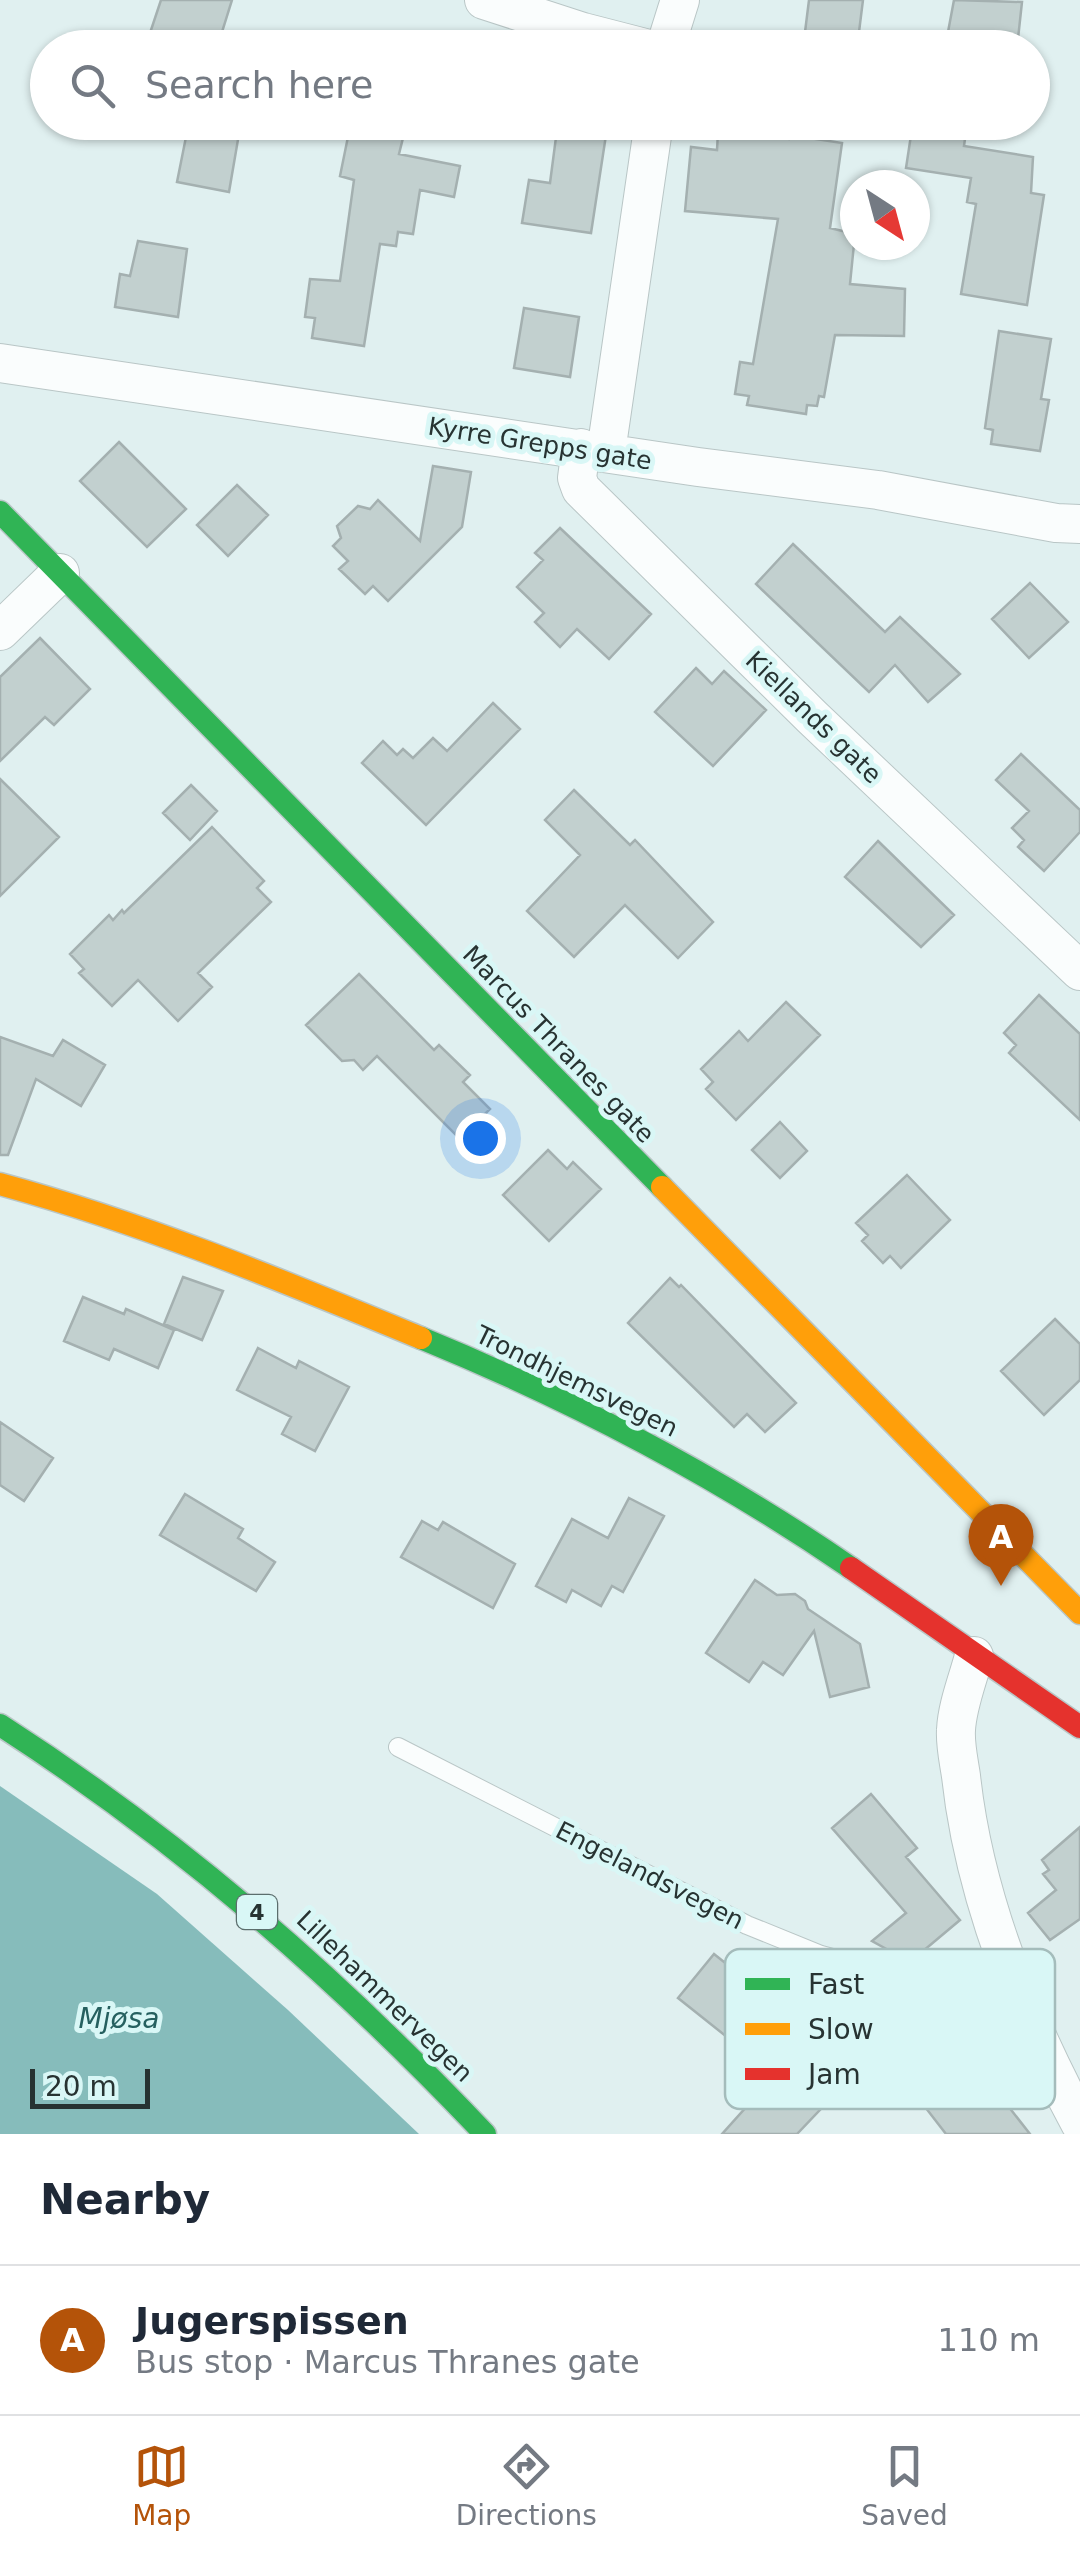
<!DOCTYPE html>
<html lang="en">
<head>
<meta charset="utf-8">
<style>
	:root { --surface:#fff; --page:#f6f6f7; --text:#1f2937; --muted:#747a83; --line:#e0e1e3; --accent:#b45309 }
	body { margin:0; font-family:"DejaVu Sans",sans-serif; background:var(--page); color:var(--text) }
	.compass { position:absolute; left:840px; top:170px; width:90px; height:90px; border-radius:50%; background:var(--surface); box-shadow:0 2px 8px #0004; rotate:144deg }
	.scale { position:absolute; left:30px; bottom:25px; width:120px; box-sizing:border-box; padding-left:10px; border:5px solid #273332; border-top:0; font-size:28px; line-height:35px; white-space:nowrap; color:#273332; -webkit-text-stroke:8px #d9f7f6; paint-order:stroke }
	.you { position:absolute; left:480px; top:1138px; width:35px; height:35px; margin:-25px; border:8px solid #fff; border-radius:50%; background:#1a73e8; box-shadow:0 0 0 15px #1a73e833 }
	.badge { display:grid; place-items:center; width:65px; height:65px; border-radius:50%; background:var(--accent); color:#fff; font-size:32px; font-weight:700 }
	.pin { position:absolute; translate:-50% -82px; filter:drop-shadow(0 2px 5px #0008) }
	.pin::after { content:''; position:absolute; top:52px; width:35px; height:30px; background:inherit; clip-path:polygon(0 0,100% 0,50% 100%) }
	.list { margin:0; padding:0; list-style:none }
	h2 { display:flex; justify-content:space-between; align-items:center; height:130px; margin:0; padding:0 40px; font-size:42px }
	h2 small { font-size:32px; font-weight:400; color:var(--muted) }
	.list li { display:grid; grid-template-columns:65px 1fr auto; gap:30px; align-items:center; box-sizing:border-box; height:150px; padding:0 40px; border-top:2px solid var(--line) }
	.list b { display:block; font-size:38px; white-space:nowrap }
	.list p { margin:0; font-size:32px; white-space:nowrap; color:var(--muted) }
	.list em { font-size:32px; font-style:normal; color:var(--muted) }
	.icon { flex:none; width:55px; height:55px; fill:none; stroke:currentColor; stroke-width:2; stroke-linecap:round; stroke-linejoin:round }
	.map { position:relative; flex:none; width:1080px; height:2134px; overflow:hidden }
	.search { position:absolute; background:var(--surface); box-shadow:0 2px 8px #0004; left:30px; right:30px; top:30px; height:110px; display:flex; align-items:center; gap:25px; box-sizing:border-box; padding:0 35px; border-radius:55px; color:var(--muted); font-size:38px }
	.sheet { height:280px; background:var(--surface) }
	nav { display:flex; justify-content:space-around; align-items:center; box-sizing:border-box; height:140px; border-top:2px solid var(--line); background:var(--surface); font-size:28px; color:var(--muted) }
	nav a { display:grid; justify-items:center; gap:5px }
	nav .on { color:var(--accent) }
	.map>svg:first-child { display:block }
	.water { fill:#86bcbb }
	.building { fill:#c2d0cf; stroke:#a4b0b0; stroke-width:2.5 }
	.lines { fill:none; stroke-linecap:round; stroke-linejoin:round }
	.lane-casing { stroke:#b9c6c6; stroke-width:20 }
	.street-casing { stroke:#b9c6c6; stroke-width:40 }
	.fast-casing { stroke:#b9c6c6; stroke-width:25 }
	.slow-casing { stroke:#b9c6c6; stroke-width:25 }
	.jam-casing { stroke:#b9c6c6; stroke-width:25 }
	.lane { stroke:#fafdfd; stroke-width:18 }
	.street { stroke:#fafdfd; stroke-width:38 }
	.fast { stroke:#30b455; stroke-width:22 }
	.slow { stroke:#ff9f0a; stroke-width:22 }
	.jam { stroke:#e5322d; stroke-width:22 }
	.labels { text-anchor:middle; stroke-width:10; stroke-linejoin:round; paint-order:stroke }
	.shield { fill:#d9f7f6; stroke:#5c6e6d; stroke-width:2.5 }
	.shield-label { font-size:22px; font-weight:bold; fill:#273332 }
	.street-label { font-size:25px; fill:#273332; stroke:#d9f7f6 }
	.water-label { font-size:28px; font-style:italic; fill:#25605f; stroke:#d9f7f6 }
	.key { fill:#d9f7f6; stroke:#a4bcbb; stroke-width:2.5 }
	.key-label { font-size:28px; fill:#273332 }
</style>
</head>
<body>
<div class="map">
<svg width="1080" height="2134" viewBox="0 0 1080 2134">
	<rect width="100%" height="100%" fill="#e0f0f0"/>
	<path class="water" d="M 0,1786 L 157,1894 L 288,2010 L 419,2134 L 0,2134 Z"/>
	<path class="building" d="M 161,0 L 232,0 L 217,48 L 202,48 L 151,30 Z
		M 809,0 L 863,0 L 857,48 L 803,48 Z
		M 954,0 L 1022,2 L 1017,48 L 945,48 Z
		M 189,122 L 241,122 L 229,192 L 177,182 Z
		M 351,122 L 407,122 L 399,154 L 460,166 L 454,197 L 420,190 L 413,234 L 398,232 L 396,246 L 380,244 L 364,346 L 312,338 L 315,318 L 305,317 L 310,279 L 340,281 L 354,180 L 340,176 Z
		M 558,122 L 608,122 L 591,233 L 522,223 L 529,180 L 550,183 Z
		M 913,122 L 967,125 L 964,146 L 1033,157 L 1031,193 L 1044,195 L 1027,305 L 961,294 L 976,204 L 967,202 L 971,178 L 906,168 Z
		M 718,132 L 789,139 L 790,135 L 842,143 L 830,228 L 855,234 L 850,284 L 905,289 L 904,336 L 835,335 L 824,397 L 819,396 L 817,406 L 807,405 L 806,414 L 747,405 L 749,396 L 735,394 L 740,362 L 753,364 L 778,219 L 685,211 L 691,147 L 717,150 Z
		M 138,241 L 187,249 L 178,317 L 115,307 L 120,274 L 130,276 Z
		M 524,308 L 579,317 L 570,377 L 514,368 Z
		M 999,331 L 1051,339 L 1041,399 L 1049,400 L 1040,451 L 991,444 L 993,430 L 985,428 Z
		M 119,442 L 186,509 L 147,547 L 80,481 Z
		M 433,466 L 471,472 L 462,527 L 388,601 L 373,586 L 365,594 L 339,569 L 348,561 L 333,546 L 341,538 L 337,526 L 358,506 L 370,509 L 378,500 L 420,541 Z
		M 237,485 L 268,515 L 228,556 L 197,525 Z
		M 560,528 L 651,614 L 609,659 L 577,629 L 560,647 L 535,622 L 544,613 L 517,587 L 543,560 L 535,553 Z
		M 793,544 L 885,632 L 900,617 L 960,674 L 928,702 L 895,665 L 869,692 L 756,584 Z
		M 1030,583 L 1068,622 L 1029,658 L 992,619 Z
		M 40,638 L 90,689 L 54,725 L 45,717 L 0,761 L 0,677 Z
		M 696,668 L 712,684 L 724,671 L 766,710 L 713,766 L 655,712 Z
		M 493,703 L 520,729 L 426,825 L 362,763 L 383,741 L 397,755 L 403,749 L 413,758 L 433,738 L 447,751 Z
		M 1021,754 L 1080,810 L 1080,832 L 1044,871 L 1018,847 L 1024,840 L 1012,828 L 1029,811 L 996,780 Z
		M 0,779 L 59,837 L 0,896 Z
		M 191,785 L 217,811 L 190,840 L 163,813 Z
		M 574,790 L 630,845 L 635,840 L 713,922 L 678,958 L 625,905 L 574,957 L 527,911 L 580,855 L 545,820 Z
		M 212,827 L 264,881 L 257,888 L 271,902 L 198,973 L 212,987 L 178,1021 L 138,980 L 112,1006 L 79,973 L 84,969 L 70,954 L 109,915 L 113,920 L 122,910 L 124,913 Z
		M 878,841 L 954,915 L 921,947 L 845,877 Z
		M 359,974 L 434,1050 L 439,1045 L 470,1075 L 463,1082 L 490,1109 L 460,1139 L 377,1056 L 363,1070 L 354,1060 L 342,1061 L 306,1025 Z
		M 1039,995 L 1080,1034 L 1080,1120 L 1009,1053 L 1016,1045 L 1004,1033 Z
		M 786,1002 L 820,1035 L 736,1120 L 706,1089 L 713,1082 L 701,1069 L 739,1031 L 748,1041 Z
		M 0,1037 L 53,1056 L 63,1040 L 105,1065 L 81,1106 L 36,1079 L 8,1155 L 0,1155 Z
		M 780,1122 L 807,1151 L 780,1178 L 752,1150 Z
		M 548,1150 L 567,1169 L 573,1162 L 601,1189 L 549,1241 L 503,1195 Z
		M 907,1175 L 950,1220 L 901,1268 L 890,1256 L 883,1263 L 862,1241 L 868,1235 L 856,1223 Z
		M 183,1277 L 223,1291 L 202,1340 L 164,1324 Z
		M 670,1278 L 679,1287 L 681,1285 L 796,1403 L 765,1432 L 747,1414 L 734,1427 L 628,1323 Z
		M 83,1297 L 124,1314 L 126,1309 L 174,1330 L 158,1368 L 114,1349 L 109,1360 L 64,1341 Z
		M 1055,1319 L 1080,1344 L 1080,1380 L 1044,1415 L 1001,1371 Z
		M 258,1348 L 296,1368 L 299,1361 L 349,1387 L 315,1451 L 282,1434 L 291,1417 L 237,1390 Z
		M 0,1422 L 53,1458 L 24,1501 L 0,1485 Z
		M 185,1494 L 243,1529 L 238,1538 L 275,1562 L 256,1591 L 160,1535 Z
		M 629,1498 L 664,1516 L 623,1592 L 612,1586 L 601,1606 L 572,1590 L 566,1602 L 536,1586 L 572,1519 L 608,1538 Z
		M 422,1521 L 438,1530 L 443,1522 L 515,1564 L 493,1608 L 401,1557 Z
		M 755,1580 L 777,1595 L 795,1594 L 805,1601 L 808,1609 L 860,1644 L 869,1687 L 830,1697 L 814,1631 L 783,1675 L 763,1662 L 749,1682 L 706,1653 Z
		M 871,1794 L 917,1848 L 906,1857 L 960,1920 L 910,1962 L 872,1941 L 906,1913 L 832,1828 Z
		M 1080,1827 L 1080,1919 L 1050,1940 L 1028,1913 L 1056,1890 L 1043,1874 L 1049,1870 L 1042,1860 Z
		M 714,1954 L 768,1997 L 732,2041 L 678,1998 Z
		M 849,2004 L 908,2063 L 866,2105 L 846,2085 L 839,2090 L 797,2134 L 722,2134 L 758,2094 L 762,2099 L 821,2039 L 818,2035 Z
		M 968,2067 L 995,2102 L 1001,2097 L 1030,2134 L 946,2134 L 922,2103 Z"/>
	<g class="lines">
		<g class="lane-casing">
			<path id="lane" d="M 398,1747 L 747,1925 L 821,1955 L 884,1972 L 989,2008 L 1004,2012 L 1026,2009"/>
		</g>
		<g class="street-casing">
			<path id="street" d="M 484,0 L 583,32 L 645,48
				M 665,48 L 680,0
				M 0,363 L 698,467 L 878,490 L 1056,523 L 1080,524
				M 581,448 L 577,478 L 581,489 L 812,717 L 1080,971
				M 606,452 L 654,122
				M 0,631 L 60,573
				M 974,1656 C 968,1679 957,1706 956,1730 C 955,1745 959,1762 961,1776 C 974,1896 1023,2017 1080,2123"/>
		</g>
		<g class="fast-casing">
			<path id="fast" d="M 0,512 L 662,1187
				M 421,1338 C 572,1400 716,1475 851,1568
				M 0,1725 C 182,1842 336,1977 485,2134"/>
		</g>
		<g class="slow-casing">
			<path id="slow" d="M 0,1184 C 144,1223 283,1281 421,1338
				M 662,1187 L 1080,1613"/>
		</g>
		<g class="jam-casing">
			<path id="jam" d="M 851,1568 L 1080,1727"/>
		</g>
		<use href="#lane" class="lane"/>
		<use href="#street" class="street"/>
		<use href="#fast" class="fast"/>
		<use href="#slow" class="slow"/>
		<use href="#jam" class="jam"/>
	</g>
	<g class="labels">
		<rect class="shield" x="237" y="1895" width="40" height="34" rx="8"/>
		<g class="shield-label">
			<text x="257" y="1920">4</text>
		</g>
		<g class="street-label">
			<text transform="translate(540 443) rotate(9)" y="9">Kyrre Grepps gate</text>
			<text transform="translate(814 717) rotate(44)" y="9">Kiellands gate</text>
			<text transform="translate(559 1044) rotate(46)" y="9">Marcus Thranes gate</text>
			<text transform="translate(577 1381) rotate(26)" y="9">Trondhjemsvegen</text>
			<text transform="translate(650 1875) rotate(27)" y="9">Engelandsvegen</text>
			<text transform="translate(385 1996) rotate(44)" y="9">Lillehammervegen</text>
		</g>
		<g class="water-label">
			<text x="119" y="2028">Mjøsa</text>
		</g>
	</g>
	<rect x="725" y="1949" width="330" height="160" rx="15" class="key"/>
	<rect x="745" y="1978" width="45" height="12" fill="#30b455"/>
	<rect x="745" y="2023" width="45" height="12" fill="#ff9f0a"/>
	<rect x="745" y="2068" width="45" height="12" fill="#e5322d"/>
	<g class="key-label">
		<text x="808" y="1994">Fast</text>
		<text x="808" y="2039">Slow</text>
		<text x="808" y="2084">Jam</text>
	</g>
</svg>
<svg class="compass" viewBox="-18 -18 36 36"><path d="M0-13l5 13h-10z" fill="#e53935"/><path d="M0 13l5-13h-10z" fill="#747a83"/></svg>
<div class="scale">20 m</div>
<div class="you"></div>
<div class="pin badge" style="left:1001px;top:1586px">A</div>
<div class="search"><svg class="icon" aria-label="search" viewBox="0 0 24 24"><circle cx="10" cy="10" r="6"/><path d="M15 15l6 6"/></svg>Search here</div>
</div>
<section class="sheet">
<h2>Nearby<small></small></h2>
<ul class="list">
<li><span class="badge">A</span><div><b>Jugerspissen</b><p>Bus stop · Marcus Thranes gate</p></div><em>110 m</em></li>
</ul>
</section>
<nav>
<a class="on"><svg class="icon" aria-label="map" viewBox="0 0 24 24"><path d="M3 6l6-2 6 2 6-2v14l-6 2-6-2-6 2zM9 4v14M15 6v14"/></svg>Map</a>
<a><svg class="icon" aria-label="directions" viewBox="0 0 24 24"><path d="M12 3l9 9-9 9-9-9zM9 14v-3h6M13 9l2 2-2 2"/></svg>Directions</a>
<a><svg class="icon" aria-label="saved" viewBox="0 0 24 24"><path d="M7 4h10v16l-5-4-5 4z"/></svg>Saved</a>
</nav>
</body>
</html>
